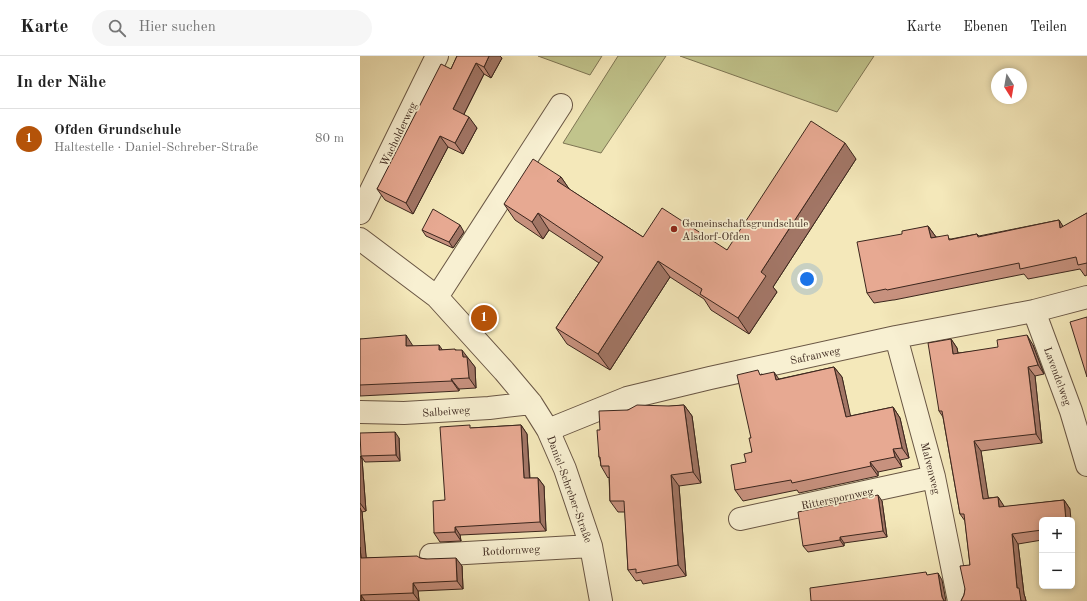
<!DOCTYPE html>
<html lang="de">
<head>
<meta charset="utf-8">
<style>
	:root { --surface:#fff; --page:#f6f6f6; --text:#222; --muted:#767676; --line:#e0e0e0; --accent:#b45309 }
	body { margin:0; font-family:"Old Standard TT",serif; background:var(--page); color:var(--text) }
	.controls { position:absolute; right:12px; bottom:12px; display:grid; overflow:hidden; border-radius:6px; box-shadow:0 2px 6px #0003 }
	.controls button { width:36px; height:36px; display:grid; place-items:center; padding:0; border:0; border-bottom:1px solid var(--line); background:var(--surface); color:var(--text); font:20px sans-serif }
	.compass { position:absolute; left:631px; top:12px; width:36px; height:36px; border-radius:50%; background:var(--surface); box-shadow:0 2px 6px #0003; rotate:169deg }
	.you { position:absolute; left:447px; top:223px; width:14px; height:14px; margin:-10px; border:3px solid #fff; border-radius:50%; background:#1a73e8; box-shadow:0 0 0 6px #1a73e833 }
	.badge { display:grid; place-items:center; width:26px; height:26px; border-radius:50%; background:var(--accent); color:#fff; font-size:13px; font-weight:700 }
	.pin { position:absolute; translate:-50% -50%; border:2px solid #fff; box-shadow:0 1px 4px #0006 }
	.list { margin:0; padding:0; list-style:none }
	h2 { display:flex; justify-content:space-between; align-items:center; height:52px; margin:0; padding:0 16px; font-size:17px }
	h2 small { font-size:13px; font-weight:400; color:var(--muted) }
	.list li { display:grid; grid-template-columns:26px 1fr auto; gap:12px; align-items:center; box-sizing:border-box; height:60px; padding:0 16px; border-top:1px solid var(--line) }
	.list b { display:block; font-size:15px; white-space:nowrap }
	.list p { margin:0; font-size:13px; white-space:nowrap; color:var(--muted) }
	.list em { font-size:13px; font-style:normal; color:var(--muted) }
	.icon { flex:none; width:22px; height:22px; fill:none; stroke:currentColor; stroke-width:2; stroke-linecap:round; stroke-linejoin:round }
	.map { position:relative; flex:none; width:727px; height:545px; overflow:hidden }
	header { display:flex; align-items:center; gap:24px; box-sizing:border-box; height:56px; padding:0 20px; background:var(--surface); border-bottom:1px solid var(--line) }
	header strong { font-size:19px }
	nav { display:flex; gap:22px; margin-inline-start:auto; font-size:14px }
	.search { width:280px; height:36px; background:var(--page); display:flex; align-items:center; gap:10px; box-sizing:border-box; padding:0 14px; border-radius:22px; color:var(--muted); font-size:15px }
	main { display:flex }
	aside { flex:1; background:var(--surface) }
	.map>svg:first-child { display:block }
	.green { fill:#c1c48c; stroke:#7e7554 }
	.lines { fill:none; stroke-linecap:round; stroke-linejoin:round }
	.minor-casing { stroke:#695644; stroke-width:24 }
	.minor { stroke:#f8f0d2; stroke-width:22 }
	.wall { fill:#c7917e; stroke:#3b261d }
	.shaded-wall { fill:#a27666; stroke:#3b261d }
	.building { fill:#e7a992; stroke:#3b261d }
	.poi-dot { fill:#8f2418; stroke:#f8f0d2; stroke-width:1.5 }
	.labels { text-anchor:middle; stroke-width:3.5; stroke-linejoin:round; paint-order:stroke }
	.street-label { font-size:11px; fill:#3b261d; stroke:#f8f0d2 }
	.poi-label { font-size:11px; fill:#3b261d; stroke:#f8f0d2; text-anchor:start }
</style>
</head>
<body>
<header>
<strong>Karte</strong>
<div class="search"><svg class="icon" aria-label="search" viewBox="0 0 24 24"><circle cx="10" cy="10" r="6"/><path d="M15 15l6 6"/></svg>Hier suchen</div>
<nav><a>Karte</a><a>Ebenen</a><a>Teilen</a></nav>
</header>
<main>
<aside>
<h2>In der Nähe<small></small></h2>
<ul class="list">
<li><span class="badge">1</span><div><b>Ofden Grundschule</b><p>Haltestelle · Daniel-Schreber-Straße</p></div><em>80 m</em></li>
</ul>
</aside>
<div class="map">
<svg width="727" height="545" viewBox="0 0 727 545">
	<rect width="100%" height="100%" fill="#f4e8ba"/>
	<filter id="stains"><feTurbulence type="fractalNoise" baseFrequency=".005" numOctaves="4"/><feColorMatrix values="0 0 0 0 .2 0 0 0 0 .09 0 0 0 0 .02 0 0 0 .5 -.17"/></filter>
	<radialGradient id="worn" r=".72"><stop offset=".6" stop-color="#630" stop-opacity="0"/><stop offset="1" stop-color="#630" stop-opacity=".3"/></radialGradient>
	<path class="green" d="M 178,0 L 242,0 L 230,19 Z
		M 258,0 L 306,0 L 241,97 L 203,87 Z
		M 320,0 L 514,0 L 477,56 Z"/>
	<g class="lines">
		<g class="minor-casing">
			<path id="minor" d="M 0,157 L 77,0
				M 0,183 L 77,241 L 144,315 L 171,347 L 188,374 L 205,413 L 231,490 L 241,545
				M 77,241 L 201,49
				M 674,255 L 711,355 L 727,409
				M 536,281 L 574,421 L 599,545
				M 0,356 L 44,357 L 129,352 L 171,347
				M 188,374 L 267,342 L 350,322 L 536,281 L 674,255 L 727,241
				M 380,463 L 574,421
				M 71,499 L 231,490"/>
		</g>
		<use href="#minor" class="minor"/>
	</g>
	<path class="wall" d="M 97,0 L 140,0 L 142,2 L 131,22 L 124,18 L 104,58 L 117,72 L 103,98 L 88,91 L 53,158 L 25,144 L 17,133 L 91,13 Z
		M 496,103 L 413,231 L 417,236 L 389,278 L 351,254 L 344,243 L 310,221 L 250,314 L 207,288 L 196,272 L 239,207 L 189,174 L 183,183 L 155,164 L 144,148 L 201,121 L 209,133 L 283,181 L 367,194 Z
		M 727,157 L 727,219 L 725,220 L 720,213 L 668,223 L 664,218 L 534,244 L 533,244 L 514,247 L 507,237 L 542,178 L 568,170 L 576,181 L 591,183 L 617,178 L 619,180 L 699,164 L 703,171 Z
		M 62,174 L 104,176 L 93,192 L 66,180 Z
		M 0,283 L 82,294 L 96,294 L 107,301 L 115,311 L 116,332 L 99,333 L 99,335 L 0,340 Z
		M 591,283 L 597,292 L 598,297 L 673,289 L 684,318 L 675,320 L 682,387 L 621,395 L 628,442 L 638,441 L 644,451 L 704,444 L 710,453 L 682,464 L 682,484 L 658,488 L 664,538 L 665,541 L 666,545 L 601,545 L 604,539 L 610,509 L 605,465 L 600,458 L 583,361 L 579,355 Z
		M 474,311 L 482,321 L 490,360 L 533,351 L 540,362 L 549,402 L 540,404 L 542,411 L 518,416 L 518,420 L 439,437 L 437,434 L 383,445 L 375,434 L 386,406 L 392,396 L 391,382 L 401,318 L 419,323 Z
		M 324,349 L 332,360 L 341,427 L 319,430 L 326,520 L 283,528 L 281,524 L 276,525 L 268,514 L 265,456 L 258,456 L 250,445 L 249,421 L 248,422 L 241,410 L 240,403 L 239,401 L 240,374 L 268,354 Z
		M 161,369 L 167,378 L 170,422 L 178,422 L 184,430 L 186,475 L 100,479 L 101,485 L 80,486 L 74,477 L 85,444 L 111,372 Z
		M 39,382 L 40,405 L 5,406 L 1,400 Z
		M 0,400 L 2,403 L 6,455 L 2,456 L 6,502 L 60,502 L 102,510 L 103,533 L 58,535 L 59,545 L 0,545 Z
		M 522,445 L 527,481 L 484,487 L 484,490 L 448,496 L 443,490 Z"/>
	<path class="shaded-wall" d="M 129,0 L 140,0 L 142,2 L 131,22 L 124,11 Z
		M 116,7 L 124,18 L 101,64 L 93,53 Z
		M 109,61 L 117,72 L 103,98 L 95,87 Z
		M 80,80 L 88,91 L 53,158 L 46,147 Z
		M 485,87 L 496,103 L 413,231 L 417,236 L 389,278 L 378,262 L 401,216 Z
		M 201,121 L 212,137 L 197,125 Z
		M 178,157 L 189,174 L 183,183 L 172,166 Z
		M 699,164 L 706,175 L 700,172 Z
		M 100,169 L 104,176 L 93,192 L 89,186 Z
		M 568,170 L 576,181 L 571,182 Z
		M 298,205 L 310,221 L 250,314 L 238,298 Z
		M 46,279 L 53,290 L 46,290 Z
		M 667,279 L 673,289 L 684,318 L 678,309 Z
		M 591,283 L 597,292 L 600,308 L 593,298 Z
		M 79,289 L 86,299 L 79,294 Z
		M 102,294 L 115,311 L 116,332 L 109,322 L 103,301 Z
		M 474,311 L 482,321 L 493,371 L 486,361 Z
		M 668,311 L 675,320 L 682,387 L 676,378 Z
		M 414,316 L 421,326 L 416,324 Z
		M 91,323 L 99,333 L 99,335 L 92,325 Z
		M 324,349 L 332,360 L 341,427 L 333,416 Z
		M 533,351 L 540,362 L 549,402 L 542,392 Z
		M 161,369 L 167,378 L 170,431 L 164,422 Z
		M 35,376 L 39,382 L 40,405 L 36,399 Z
		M 614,385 L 621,395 L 630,452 L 623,443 Z
		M 533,393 L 540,404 L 542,411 L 535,401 Z
		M 0,400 L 2,403 L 6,455 L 0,447 Z
		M 510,406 L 518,416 L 518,420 L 511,410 Z
		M 311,419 L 319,430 L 326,520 L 318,509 Z
		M 178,422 L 184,430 L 186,475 L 180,466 Z
		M 518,439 L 522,445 L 527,481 L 523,475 Z
		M 638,441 L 644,450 L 646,460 L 639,451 Z
		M 704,444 L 710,453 L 711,464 L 706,464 Z
		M 0,452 L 2,456 L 7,510 L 1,502 L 0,491 Z
		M 712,469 L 713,480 L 712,478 Z
		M 95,471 L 100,479 L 101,485 L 95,476 Z
		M 652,478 L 658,488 L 664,538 L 665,541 L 666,545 L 661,545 L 657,532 Z
		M 480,481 L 484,487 L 484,490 L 480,484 Z
		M 96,502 L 102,510 L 103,533 L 97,525 Z
		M 578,517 L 582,524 L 586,545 L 584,545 L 582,541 Z
		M 53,527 L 58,535 L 59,545 L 53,537 Z
		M 1,539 L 5,545 L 1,545 Z"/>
	<path class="building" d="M 97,0 L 129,0 L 124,11 L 116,7 L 93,53 L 109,61 L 95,87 L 80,80 L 46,147 L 17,133 L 81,8 L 91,13 Z
		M 451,65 L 485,87 L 401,216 L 406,220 L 378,262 L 340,238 L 342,233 L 298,205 L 238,298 L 196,272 L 243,201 L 178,157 L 172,166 L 144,148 L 173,103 L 201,121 L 197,125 L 283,181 L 302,152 L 367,194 Z
		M 73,153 L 100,169 L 89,186 L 62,174 Z
		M 727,157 L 727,207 L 718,209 L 716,201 L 660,213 L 659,207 L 527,234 L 526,233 L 507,237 L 497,186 L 542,178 L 542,175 L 568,170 L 571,182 L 588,179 L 589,184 L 617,178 L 618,181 L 699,164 L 700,172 Z
		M 727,261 L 727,321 L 710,266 Z
		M 46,279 L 46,290 L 79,289 L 79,294 L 95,293 L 95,294 L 102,294 L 103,301 L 107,301 L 109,322 L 91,323 L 92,325 L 0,329 L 0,283 Z
		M 667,279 L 678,309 L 668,311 L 676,378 L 614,385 L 623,443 L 638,441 L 639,451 L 704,444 L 706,464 L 682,464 L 682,474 L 652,478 L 657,532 L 659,532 L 661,545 L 601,545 L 604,539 L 605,533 L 600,510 L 610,509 L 604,458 L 600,458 L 582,355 L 579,355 L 568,287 L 591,283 L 593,298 L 638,291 L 637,284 Z
		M 474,311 L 486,361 L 533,351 L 542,392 L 533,393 L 535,401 L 510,406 L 511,410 L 432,427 L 431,424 L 375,434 L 371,409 L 386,406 L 384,398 L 392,396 L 389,382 L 391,382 L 377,319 L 398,314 L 400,319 L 414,316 L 416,324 Z
		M 277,349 L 309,350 L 324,349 L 333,416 L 311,419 L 318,509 L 276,517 L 276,513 L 268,514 L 264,445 L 250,445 L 249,410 L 241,410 L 240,401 L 239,401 L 237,374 L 240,374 L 239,355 L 268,354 Z
		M 110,369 L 110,372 L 161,369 L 164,422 L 178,422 L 180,466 L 95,471 L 95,476 L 74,477 L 73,445 L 85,444 L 80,371 Z
		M 35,376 L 36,399 L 1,400 L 0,377 Z
		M 518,439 L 523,475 L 480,481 L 480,484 L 443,490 L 438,456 Z
		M 0,491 L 1,502 L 57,500 L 60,502 L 66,503 L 96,502 L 97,525 L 53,527 L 53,537 L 1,539 L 1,545 L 0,545 Z
		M 566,516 L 567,519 L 578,517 L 582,541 L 584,545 L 451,545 L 450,532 Z"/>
	<circle class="poi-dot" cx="314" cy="173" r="4"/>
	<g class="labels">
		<g class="street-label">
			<text transform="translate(38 78) rotate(-64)" y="4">Wacholderweg</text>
			<text transform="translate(455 299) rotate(-12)" y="4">Safranweg</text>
			<text transform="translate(698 320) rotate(70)" y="4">Lavendelweg</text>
			<text transform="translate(86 355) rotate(-4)" y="4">Salbeiweg</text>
			<text transform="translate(571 412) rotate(76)" y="4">Malvenweg</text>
			<text transform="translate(210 433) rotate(70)" y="4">Daniel-Schreber-Straße</text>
			<text transform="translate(477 442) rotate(-12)" y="4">Ritterspornweg</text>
			<text transform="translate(151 494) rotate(-3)" y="4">Rotdornweg</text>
		</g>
		<g class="poi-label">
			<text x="322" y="171">Gemeinschaftsgrundschule<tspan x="322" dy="13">Alsdorf-Ofden</tspan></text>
		</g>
	</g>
	<rect width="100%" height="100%" filter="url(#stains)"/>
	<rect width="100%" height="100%" fill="url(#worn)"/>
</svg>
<div class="controls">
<button>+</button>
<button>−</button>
</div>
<svg class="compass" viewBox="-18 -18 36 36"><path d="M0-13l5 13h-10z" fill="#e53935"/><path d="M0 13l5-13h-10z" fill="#767676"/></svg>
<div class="you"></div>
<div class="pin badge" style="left:124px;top:262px">1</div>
</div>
</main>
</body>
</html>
